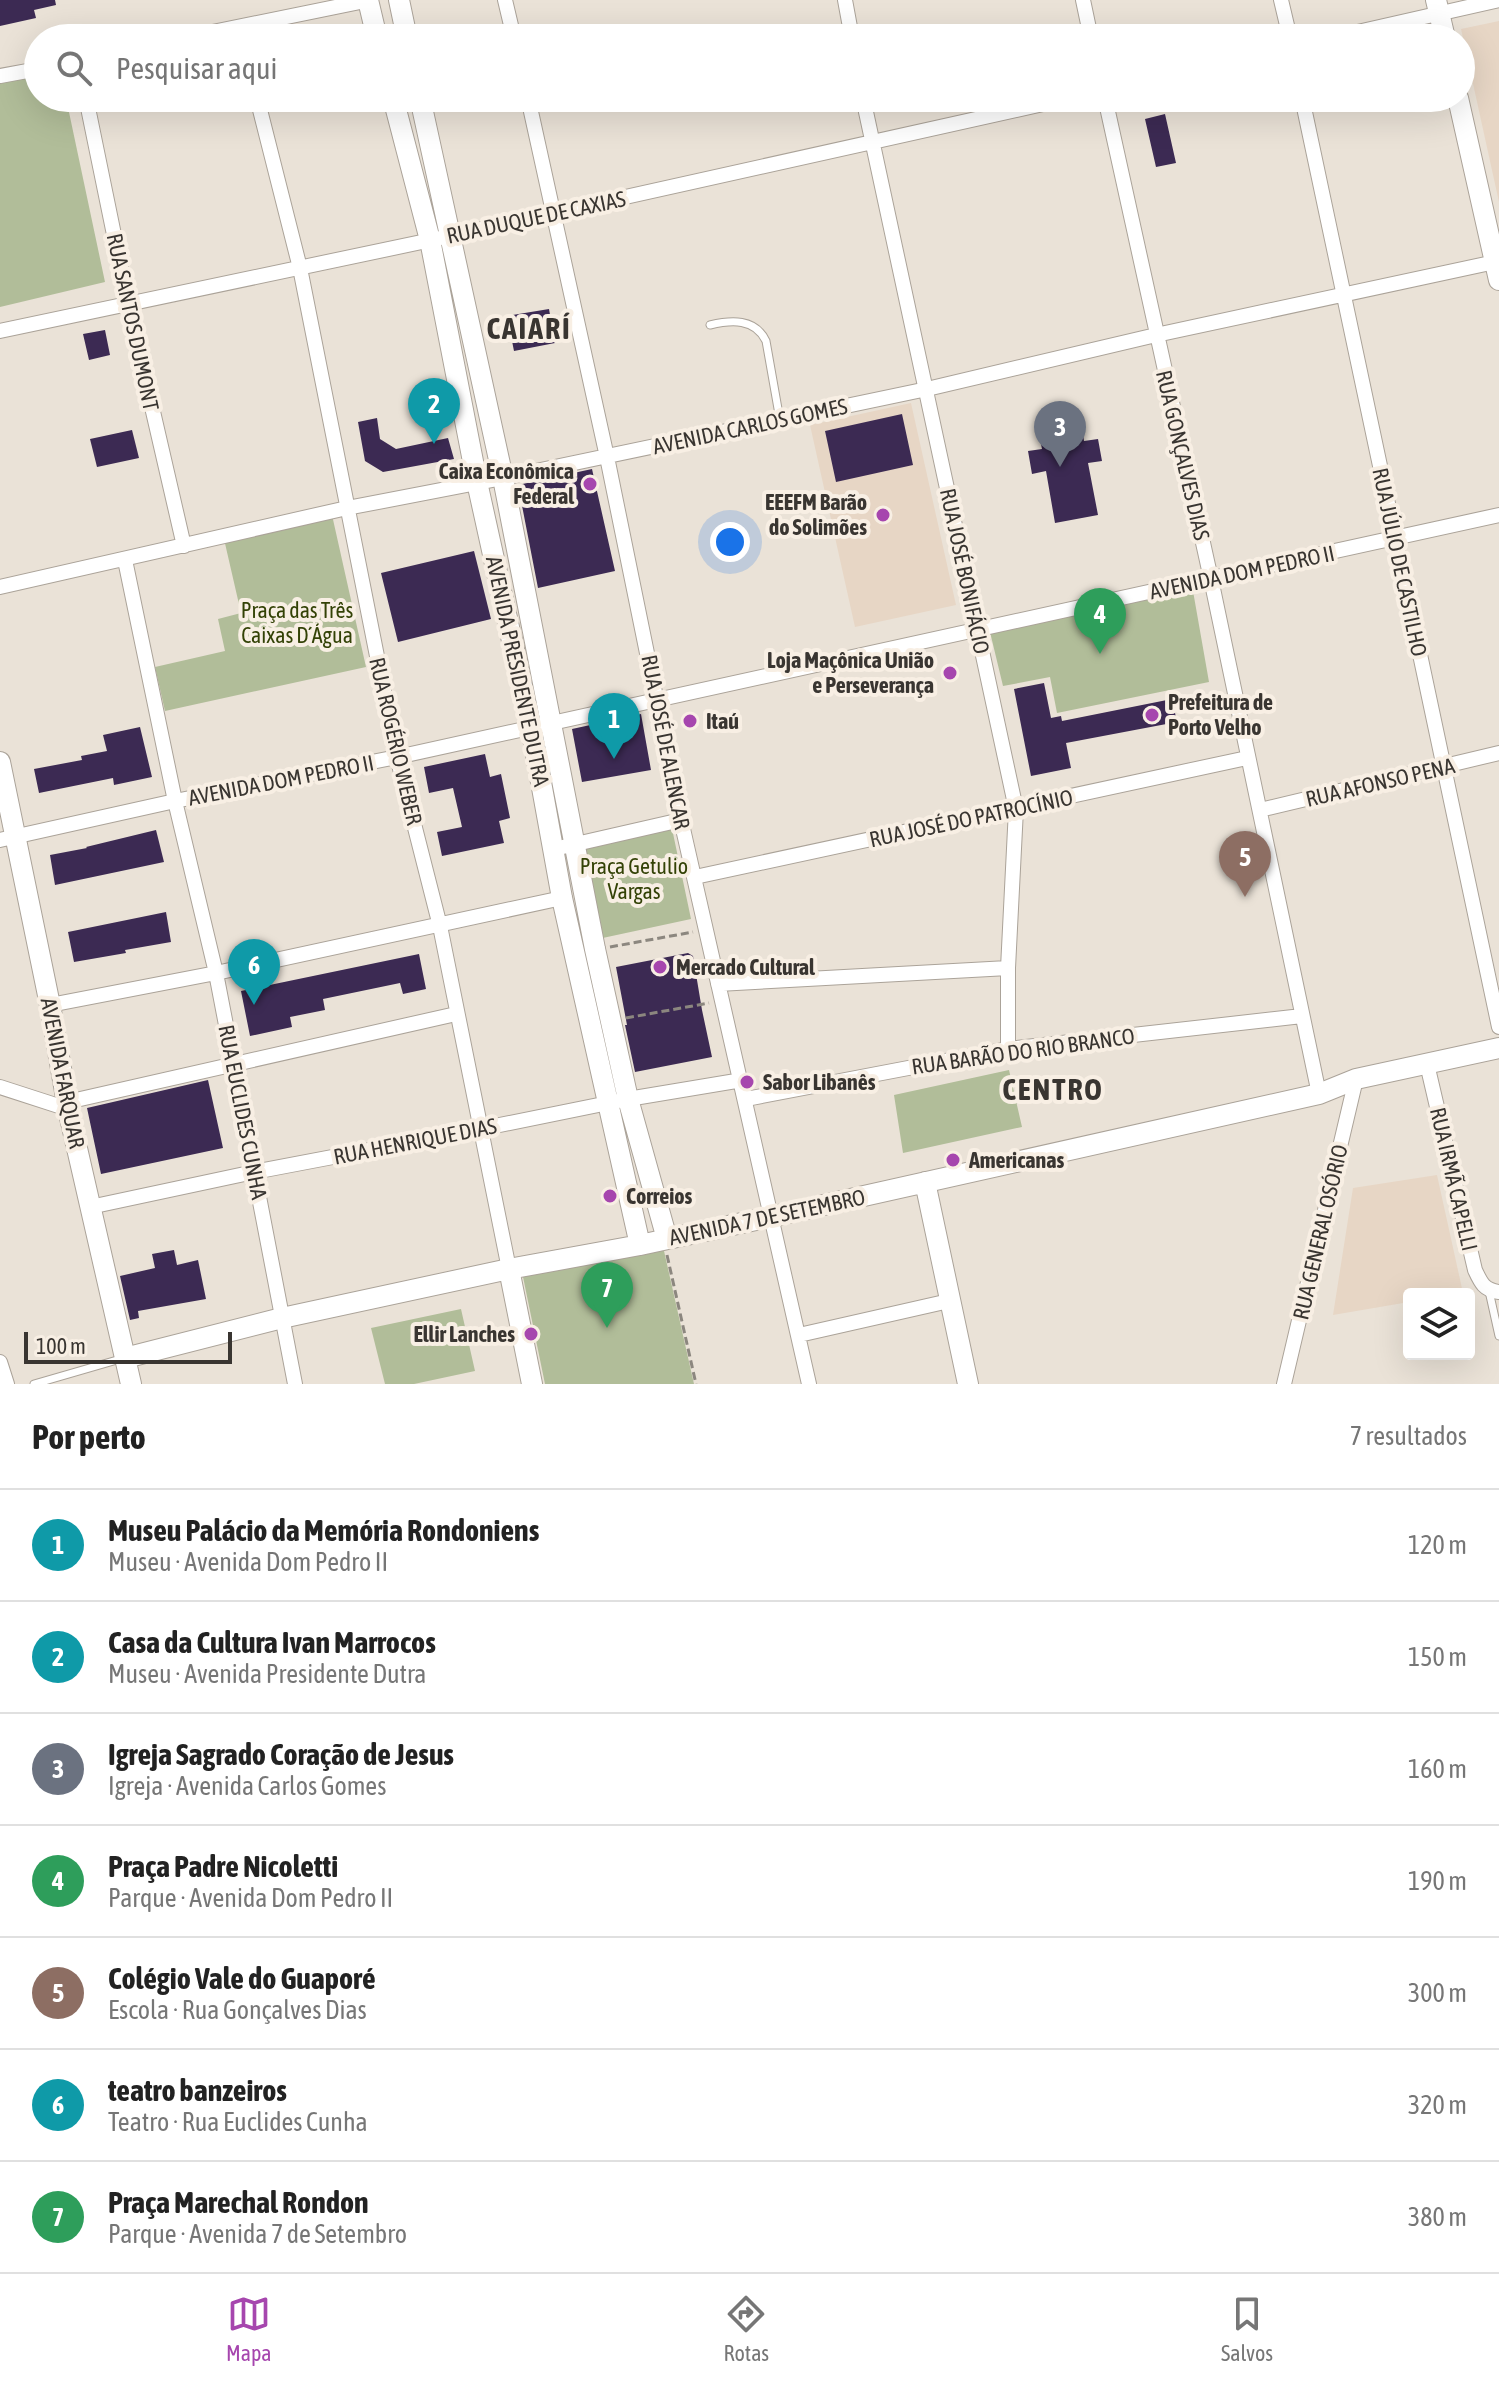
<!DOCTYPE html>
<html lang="pt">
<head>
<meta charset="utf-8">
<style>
	:root { --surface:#fff; --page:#f6f6f6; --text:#222; --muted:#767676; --line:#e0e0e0; --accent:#a646ae }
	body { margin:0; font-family:"Asap Condensed",sans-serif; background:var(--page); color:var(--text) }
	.controls { position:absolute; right:24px; bottom:24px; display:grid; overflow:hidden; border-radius:8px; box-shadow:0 8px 32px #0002 }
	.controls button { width:72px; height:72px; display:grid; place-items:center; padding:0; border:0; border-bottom:2px solid var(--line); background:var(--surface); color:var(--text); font:40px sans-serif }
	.scale { position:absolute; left:24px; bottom:20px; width:208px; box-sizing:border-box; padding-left:8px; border:4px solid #393531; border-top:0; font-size:22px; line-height:28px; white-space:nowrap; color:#393531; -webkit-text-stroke:6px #f8efe4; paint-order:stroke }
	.you { position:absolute; left:730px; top:542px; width:28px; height:28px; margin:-20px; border:6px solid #fff; border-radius:50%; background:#1a73e8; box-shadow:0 0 0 12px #1a73e833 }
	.badge { display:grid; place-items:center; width:52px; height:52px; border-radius:50%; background:var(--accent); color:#fff; font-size:26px; font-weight:700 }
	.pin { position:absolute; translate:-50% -66px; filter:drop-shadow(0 2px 4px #0008) }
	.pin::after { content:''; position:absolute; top:42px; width:28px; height:24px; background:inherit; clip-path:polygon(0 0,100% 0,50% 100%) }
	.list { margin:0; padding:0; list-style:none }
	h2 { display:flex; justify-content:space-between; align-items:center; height:104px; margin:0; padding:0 32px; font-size:34px }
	h2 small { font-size:26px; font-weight:400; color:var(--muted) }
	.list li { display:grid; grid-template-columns:52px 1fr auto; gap:24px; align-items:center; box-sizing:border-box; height:112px; padding:0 32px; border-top:2px solid var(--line) }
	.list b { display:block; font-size:30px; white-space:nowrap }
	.list p { margin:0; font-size:26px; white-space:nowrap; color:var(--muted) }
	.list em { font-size:26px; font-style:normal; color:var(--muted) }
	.icon { flex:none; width:44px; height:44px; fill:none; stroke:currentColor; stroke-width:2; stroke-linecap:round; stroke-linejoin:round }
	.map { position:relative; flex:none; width:1499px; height:1384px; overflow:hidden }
	.search { position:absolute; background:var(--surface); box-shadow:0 8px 32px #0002; left:24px; right:24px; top:24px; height:88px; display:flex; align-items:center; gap:20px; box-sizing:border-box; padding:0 28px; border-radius:44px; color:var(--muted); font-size:30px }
	.sheet { height:888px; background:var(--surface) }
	nav { display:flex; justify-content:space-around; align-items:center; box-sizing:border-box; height:112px; border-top:2px solid var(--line); background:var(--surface); font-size:22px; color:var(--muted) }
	nav a { display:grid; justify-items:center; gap:4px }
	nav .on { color:var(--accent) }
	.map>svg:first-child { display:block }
	.education { fill:#e7d6c5 }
	.green { fill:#b1bd99 }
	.building { fill:#3c2a53 }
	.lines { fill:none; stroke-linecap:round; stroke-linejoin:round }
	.lane-casing { stroke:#aba399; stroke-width:9 }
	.street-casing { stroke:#aba399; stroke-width:16 }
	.secondary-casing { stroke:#aba399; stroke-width:22 }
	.path { stroke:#8c877f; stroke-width:3; stroke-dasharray:8 4; stroke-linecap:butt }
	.lane { stroke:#fff; stroke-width:7 }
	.street { stroke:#fff; stroke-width:14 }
	.secondary { stroke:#fff; stroke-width:20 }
	.poi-dot { fill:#a646ae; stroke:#f8efe4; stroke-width:3 }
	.labels { text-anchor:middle; stroke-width:8; stroke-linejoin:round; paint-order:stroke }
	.street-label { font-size:22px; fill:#393531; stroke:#f8efe4 }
	.poi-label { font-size:22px; font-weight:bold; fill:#393531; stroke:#f8efe4; text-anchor:start }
	.park-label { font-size:22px; fill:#334206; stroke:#f8efe4 }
	.district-label { font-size:30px; font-weight:bold; letter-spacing:2px; fill:#393531; stroke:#f8efe4 }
</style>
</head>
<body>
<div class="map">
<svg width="1499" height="1384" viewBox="0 0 1499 1384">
	<rect width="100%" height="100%" fill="#eae2d7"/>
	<path class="education" d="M 1499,21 L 1499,202 L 1461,29 Z
		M 911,403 L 956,605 L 855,627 L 810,425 Z
		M 1437,1175 L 1463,1293 L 1409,1294 L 1409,1302 L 1333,1315 L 1353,1188 Z"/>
	<path class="green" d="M 38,72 L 38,98 L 66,98 L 105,282 L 0,307 L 0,80 Z
		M 332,515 L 366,667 L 165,711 L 155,667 L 225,651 L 218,619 L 241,613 L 224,539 Z
		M 1185,583 L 1193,591 L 1209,682 L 1057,713 L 1050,677 L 1003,686 L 990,632 Z
		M 670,819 L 691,919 L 598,939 L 577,839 Z
		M 1009,1070 L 1022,1127 L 903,1153 L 894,1095 Z
		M 662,1242 L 694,1384 L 545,1384 L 522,1272 Z
		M 461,1309 L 475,1371 L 414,1384 L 385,1384 L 371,1328 Z"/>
	<path class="building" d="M 0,0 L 55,0 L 56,5 L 34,10 L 36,18 L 0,26 Z
		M 1165,114 L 1176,163 L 1156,167 L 1145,119 Z
		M 549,309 L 555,343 L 514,351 L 507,316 Z
		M 105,330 L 110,355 L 89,360 L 83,334 Z
		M 902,414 L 913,465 L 836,482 L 825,431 Z
		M 1080,416 L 1084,441 L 1098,439 L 1102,461 L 1088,463 L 1098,515 L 1055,523 L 1046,471 L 1032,474 L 1028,451 L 1042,449 L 1037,424 Z
		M 377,418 L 380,439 L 396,449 L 448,438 L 454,459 L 383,472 L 365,461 L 358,422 Z
		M 132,430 L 139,458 L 97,467 L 90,439 Z
		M 592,469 L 615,571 L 538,588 L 518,485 Z
		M 474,551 L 491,619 L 398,642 L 381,573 Z
		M 1044,683 L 1051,718 L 1061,716 L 1062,721 L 1172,699 L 1177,722 L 1066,743 L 1071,768 L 1031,776 L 1014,689 Z
		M 641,714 L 651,770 L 582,782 L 572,729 Z
		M 140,727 L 152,777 L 114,785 L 113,778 L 39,793 L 34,769 L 82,760 L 81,756 L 107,751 L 103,735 Z
		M 485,754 L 490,777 L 501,774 L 510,818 L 499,821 L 504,843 L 442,856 L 437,832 L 462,827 L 453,788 L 429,793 L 424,767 Z
		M 156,830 L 164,862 L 55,885 L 50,855 L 87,848 L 86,847 Z
		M 166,912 L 171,942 L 125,950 L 126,953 L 74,962 L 68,932 Z
		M 688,953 L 693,956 L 702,1010 L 712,1057 L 635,1072 L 625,1025 L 627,1025 L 616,967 Z
		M 419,954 L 426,989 L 403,994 L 400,983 L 323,999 L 325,1010 L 290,1017 L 292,1027 L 250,1036 L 241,991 Z
		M 208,1080 L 223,1148 L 101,1174 L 87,1108 Z
		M 174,1250 L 177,1265 L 198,1260 L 206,1299 L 138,1311 L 139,1318 L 130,1320 L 120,1276 L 155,1268 L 152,1254 Z"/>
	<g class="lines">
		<g class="lane-casing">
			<path id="lane" d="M 710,325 C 731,320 755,318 766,341 L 780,420
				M 1489,1291 L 1499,1336
				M 34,1384 L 124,1358"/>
		</g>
		<g class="street-casing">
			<path id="street" d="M 505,0 L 514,38
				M 845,0 L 852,38
				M 1083,0 L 1091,38
				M 1281,0 L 1290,38
				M 183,38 L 370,0
				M 1331,38 L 1499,0
				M 0,76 L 38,69
				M 86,98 L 128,303 L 184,546
				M 257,98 L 300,268 L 397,757 L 440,926 L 509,1269
				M 528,98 L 607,457 L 681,820 L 809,1384
				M 863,98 L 1016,809 L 1008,968 L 1008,1049
				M 1105,98 L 1211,579 L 1319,1094
				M 1302,98 L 1499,1027
				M 0,331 L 450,236 L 1070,98
				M 125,560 L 175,801 L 216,973 L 295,1384
				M 0,587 L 347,508 L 503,478 L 927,389 L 1156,335 L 1495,262
				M 1260,810 L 1499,753
				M 0,840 L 175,801 L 397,757 L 1499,515
				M 554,849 L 681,820
				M 695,877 L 1247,758
				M 718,984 L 1008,968
				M 50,1005 L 216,973 L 562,898
				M 1427,1064 L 1475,1270 C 1481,1283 1484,1290 1499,1292
				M 0,1087 L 68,1109
				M 746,1099 L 1008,1049 L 1302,1016
				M 67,1102 L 456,1014
				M 90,1207 L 254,1172 L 480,1129 L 628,1099 L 742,1080
				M 799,1335 L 949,1301
				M 0,1362 L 7,1384
				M 1284,1384 L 1356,1079"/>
		</g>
		<g class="secondary-casing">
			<path id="secondary" d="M 368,0 L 377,38
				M 399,0 L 407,38
				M 1436,0 L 1445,38
				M 393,98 L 430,240 L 477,482 L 531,727 L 562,898 L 640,1245
				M 420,98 L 503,478 L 595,949 L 628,1099 L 667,1239
				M 1458,98 L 1499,280
				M 0,762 L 50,1005 L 68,1109 L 131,1384
				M 925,1182 L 968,1384
				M 509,1269 L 532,1384
				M 125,1358 L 282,1318 L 509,1269 L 640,1245 L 770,1217 L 1319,1094 L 1356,1079 L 1499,1048"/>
		</g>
		<path class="path" d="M 610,947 L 693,932
			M 626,1018 L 709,1003
			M 667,1255 L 696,1384"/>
		<use href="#lane" class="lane"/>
		<use href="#street" class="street"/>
		<use href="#secondary" class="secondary"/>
	</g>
	<g class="poi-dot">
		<circle cx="590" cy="484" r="8"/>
		<circle cx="883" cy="515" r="8"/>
		<circle cx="950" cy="673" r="8"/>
		<circle cx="1152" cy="715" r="8"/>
		<circle cx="690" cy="721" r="8"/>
		<circle cx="660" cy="967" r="8"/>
		<circle cx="747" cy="1082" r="8"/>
		<circle cx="953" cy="1160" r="8"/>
		<circle cx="610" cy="1196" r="8"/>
		<circle cx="531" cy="1334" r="8"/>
	</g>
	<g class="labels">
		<g class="street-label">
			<text transform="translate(536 217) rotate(-12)" y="8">RUA DUQUE DE CAXIAS</text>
			<text transform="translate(133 322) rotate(78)" y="8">RUA SANTOS DUMONT</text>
			<text transform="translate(750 426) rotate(-12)" y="8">AVENIDA CARLOS GOMES</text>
			<text transform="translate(1183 455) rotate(77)" y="8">RUA GONÇALVES DIAS</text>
			<text transform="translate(1400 562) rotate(78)" y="8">RUA JÚLIO DE CASTILHO</text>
			<text transform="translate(965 571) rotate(78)" y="8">RUA JOSÉ BONIFÁCIO</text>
			<text transform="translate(1242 572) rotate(-12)" y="8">AVENIDA DOM PEDRO II</text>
			<text transform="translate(518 671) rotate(78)" y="8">AVENIDA PRESIDENTE DUTRA</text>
			<text transform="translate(396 741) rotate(77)" y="8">RUA ROGÉRIO WEBER</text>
			<text transform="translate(666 742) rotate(79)" y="8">RUA JOSÉ DE ALENCAR</text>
			<text transform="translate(281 780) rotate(-11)" y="8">AVENIDA DOM PEDRO II</text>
			<text transform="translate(1380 782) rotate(-13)" y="8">RUA AFONSO PENA</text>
			<text transform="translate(971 818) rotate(-12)" y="8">RUA JOSÉ DO PATROCÍNIO</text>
			<text transform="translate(1023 1051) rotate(-8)" y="8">RUA BARÃO DO RIO BRANCO</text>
			<text transform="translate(63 1073) rotate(79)" y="8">AVENIDA FARQUAR</text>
			<text transform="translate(243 1112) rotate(79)" y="8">RUA EUCLIDES CUNHA</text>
			<text transform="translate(415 1141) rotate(-11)" y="8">RUA HENRIQUE DIAS</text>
			<text transform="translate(1454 1179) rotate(77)" y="8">RUA IRMÃ CAPELLI</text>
			<text transform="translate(767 1217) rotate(-12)" y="8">AVENIDA 7 DE SETEMBRO</text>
			<text transform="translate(1320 1232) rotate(-77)" y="8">RUA GENERAL OSÓRIO</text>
		</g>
		<g class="poi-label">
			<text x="574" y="479" text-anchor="end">Caixa Econômica<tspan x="574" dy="25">Federal</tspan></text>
			<text x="867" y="510" text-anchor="end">EEEFM Barão<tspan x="867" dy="25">do Solimões</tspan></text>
			<text x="934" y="668" text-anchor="end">Loja Maçônica União<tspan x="934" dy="25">e Perseverança</tspan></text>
			<text x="1168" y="710">Prefeitura de<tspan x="1168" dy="25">Porto Velho</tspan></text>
			<text x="706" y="729">Itaú</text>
			<text x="676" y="975">Mercado Cultural</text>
			<text x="763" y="1090">Sabor Libanês</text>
			<text x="969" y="1168">Americanas</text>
			<text x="626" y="1204">Correios</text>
			<text x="515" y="1342" text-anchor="end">Ellir Lanches</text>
		</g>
		<g class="park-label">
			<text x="297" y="618">Praça das Três<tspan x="297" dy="25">Caixas D´Água</tspan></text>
			<text x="634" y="874">Praça Getulio<tspan x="634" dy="25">Vargas</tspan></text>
		</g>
		<g class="district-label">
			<text x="529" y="339">CAIARÍ</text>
			<text x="1053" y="1100">CENTRO</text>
		</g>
	</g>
</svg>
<div class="controls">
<button><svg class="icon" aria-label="layers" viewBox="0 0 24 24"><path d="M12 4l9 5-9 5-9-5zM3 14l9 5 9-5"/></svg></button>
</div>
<div class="scale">100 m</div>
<div class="you"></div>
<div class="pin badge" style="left:614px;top:759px;background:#0f9aa8">1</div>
<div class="pin badge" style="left:434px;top:444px;background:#0f9aa8">2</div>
<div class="pin badge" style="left:1060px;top:467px;background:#6b7280">3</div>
<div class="pin badge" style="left:1100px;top:654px;background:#2e9e5b">4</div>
<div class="pin badge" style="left:1245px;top:897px;background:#8d6e63">5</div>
<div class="pin badge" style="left:254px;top:1005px;background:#0f9aa8">6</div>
<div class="pin badge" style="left:607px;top:1328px;background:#2e9e5b">7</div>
<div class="search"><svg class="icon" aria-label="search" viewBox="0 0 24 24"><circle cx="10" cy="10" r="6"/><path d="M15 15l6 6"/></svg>Pesquisar aqui</div>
</div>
<section class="sheet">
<h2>Por perto<small>7 resultados</small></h2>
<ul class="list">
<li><span class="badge" style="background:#0f9aa8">1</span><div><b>Museu Palácio da Memória Rondoniens</b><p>Museu · Avenida Dom Pedro II</p></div><em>120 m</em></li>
<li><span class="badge" style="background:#0f9aa8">2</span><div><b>Casa da Cultura Ivan Marrocos</b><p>Museu · Avenida Presidente Dutra</p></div><em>150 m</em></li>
<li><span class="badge" style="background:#6b7280">3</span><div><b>Igreja Sagrado Coração de Jesus</b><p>Igreja · Avenida Carlos Gomes</p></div><em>160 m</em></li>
<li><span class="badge" style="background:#2e9e5b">4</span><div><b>Praça Padre Nicoletti</b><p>Parque · Avenida Dom Pedro II</p></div><em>190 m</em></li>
<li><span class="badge" style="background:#8d6e63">5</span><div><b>Colégio Vale do Guaporé</b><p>Escola · Rua Gonçalves Dias</p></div><em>300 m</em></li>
<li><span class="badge" style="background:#0f9aa8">6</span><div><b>teatro banzeiros</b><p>Teatro · Rua Euclides Cunha</p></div><em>320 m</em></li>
<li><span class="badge" style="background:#2e9e5b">7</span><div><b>Praça Marechal Rondon</b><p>Parque · Avenida 7 de Setembro</p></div><em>380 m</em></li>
</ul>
</section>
<nav>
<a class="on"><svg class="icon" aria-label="map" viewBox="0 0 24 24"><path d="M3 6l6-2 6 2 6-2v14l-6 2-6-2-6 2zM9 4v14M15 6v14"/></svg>Mapa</a>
<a><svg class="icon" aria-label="directions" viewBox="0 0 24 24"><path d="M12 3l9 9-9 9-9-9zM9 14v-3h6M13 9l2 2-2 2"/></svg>Rotas</a>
<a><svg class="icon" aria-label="saved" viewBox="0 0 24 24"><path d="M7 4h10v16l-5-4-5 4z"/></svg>Salvos</a>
</nav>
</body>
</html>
